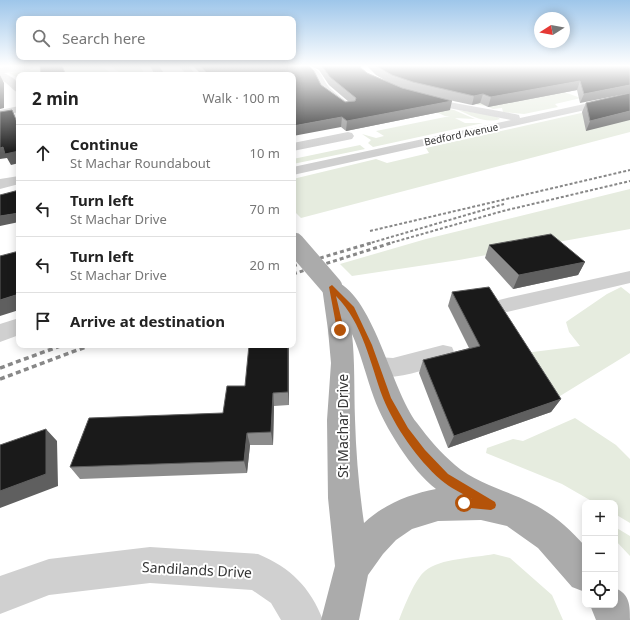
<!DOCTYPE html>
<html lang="en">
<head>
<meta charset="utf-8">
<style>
	:root { --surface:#fff; --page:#f6f6f6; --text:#222; --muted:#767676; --line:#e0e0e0 }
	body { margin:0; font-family:"Noto Sans",sans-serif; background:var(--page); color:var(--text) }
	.controls { position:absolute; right:12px; bottom:12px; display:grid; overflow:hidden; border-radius:8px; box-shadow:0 2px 10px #0003 }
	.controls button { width:36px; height:36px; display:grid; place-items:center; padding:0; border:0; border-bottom:1px solid var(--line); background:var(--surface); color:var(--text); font:20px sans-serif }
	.compass { position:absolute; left:534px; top:12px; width:36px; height:36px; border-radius:50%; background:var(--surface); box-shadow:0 2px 10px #0003; rotate:259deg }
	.stop { position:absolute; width:12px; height:12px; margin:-9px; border:3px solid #b45309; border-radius:50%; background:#fff }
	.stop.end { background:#b45309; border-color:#fff; box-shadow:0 1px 4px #0008 }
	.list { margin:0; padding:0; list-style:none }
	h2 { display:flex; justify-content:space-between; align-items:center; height:52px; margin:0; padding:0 16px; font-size:17px }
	h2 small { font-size:13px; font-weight:400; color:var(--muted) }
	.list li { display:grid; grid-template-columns:26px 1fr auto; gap:12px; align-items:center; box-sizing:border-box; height:56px; padding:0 16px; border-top:1px solid var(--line) }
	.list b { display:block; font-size:15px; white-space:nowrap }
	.list p { margin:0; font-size:13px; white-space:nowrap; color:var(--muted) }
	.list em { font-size:13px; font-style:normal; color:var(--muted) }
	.icon { flex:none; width:22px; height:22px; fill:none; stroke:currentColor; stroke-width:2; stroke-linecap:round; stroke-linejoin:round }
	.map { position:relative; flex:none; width:630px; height:620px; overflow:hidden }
	.search { position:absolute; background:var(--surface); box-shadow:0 2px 10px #0003; left:16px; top:16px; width:280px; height:44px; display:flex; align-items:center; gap:10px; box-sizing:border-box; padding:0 14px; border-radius:8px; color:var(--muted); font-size:15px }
	.panel { position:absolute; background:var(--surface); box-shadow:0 2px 10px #0003; left:16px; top:72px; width:280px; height:276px; border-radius:8px }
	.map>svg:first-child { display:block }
	.green { fill:#e6ecdf }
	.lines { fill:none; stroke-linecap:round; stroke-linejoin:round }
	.minor { fill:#d0d0d0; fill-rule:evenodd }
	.major { fill:#ababab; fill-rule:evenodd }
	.rail-far2 { stroke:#888; stroke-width:2; stroke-dasharray:3 2; stroke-linecap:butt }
	.rail-far1 { stroke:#888; stroke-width:3; stroke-dasharray:4 3; stroke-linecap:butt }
	.rail { stroke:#888; stroke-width:3.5; stroke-dasharray:5 3.5; stroke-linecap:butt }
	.major-bridge-far1 { stroke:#ababab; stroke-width:16 }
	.major-bridge { stroke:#ababab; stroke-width:21 }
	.wall { fill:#8c8c8c }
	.shaded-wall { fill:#5f5f5f }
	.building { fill:#1a1a1a; stroke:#5f5f5f }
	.route { fill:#b45309 }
	.labels { text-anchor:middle; stroke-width:4; stroke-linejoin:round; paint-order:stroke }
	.far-street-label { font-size:10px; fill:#333; stroke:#fff }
	.near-street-label { font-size:14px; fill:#333; stroke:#fff }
</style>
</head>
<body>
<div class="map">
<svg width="630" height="620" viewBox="0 0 630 620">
	<rect width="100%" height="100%" fill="#fff"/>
	<path class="green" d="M 43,66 L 101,66 L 114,75 L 19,75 L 19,78 L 8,73 L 43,68 Z
		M 110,66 L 140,66 L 145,75 L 123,75 Z
		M 561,91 L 581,98 L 555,104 L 558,107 L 524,114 L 503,112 L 502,108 L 493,109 L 486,106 L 454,101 Z
		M 630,102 L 630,132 L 301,218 L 293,210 L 293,179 L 376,159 L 387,163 L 429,153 L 426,148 Z
		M 433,106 L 454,110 L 475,119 L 455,118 L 465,123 L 483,123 L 373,147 L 368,143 L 371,140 L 362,134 L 376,138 L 384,136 L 376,131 L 450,116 L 445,116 L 434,111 Z
		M 458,110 L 496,116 L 500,119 C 486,124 472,116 458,110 Z
		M 360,145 L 365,149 L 293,164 L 293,159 Z
		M 630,189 L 630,229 L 459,260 L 352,276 L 340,264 L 426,239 Z
		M 621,287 L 630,294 L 630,353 L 547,404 L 517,354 L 580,346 L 569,332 L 566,322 L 607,294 Z
		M 575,418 L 616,445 L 630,459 L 630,523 L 615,514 L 615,503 L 595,503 L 562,484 L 486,453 L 487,448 L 513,439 L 523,441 Z
		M 615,527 L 630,536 L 630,556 L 615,540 Z
		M 494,554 L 510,558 L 552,595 L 563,620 L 399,620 C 404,607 415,579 425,571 C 440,558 475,558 494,554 Z"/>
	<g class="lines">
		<path class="minor" d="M 15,66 L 34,67 L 30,70 L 4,73 C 14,78 19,80 19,93 C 14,92 7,82 0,79 L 0,68 Z
			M 179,66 L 188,66 L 197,75 L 187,75 Z
			M 301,66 C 324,66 320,80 332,90 C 337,95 344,99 350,104 L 351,106 L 350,108 L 342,108 L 322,93 L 315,78 Z
			M 630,94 L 630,100 L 293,175 L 293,167 L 511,120 L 417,102 L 416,100 L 421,97 L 515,114 L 519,115 L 520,118 Z
			M 19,106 L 19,112 L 0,116 L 0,110 Z
			M 348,132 L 352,133 L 354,136 L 352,139 L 293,151 L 293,143 Z
			M 19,176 L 19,184 L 0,189 L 0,179 Z
			M 630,271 L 630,283 L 507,312 L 499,310 L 496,305 L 499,300 L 507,298 Z
			M 19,318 L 19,335 L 0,342 L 0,324 Z
			M 443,345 L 452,347 L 455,354 L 452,361 C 425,369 395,383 368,374 L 364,367 L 368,360 L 377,357 L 393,358 Z
			M 150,547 L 258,554 C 291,568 310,587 323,620 L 281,620 L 271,603 L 252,590 L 150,583 L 49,595 L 0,614 L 0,576 L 49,559 Z"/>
		<path class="major" d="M 150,66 L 159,66 L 165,75 L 155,75 Z
			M 332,280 C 373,291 391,390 417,423 C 428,438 441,453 455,465 C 477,484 506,490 531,503 C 552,513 570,529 585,546 L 585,592 L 572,587 L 538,548 L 507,526 L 481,520 L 438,521 L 412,529 L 396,540 L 383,554 L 368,575 L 359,620 L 321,620 L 335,566 L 328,498 L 327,420 L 331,363 L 328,330 L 322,287 L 325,282 ZM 352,334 C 361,354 366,376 374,398 C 384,426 412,471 436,489 C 410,494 384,504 364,523 C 359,489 356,454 355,419 C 354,390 355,362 352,334 Z
			M 615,588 C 630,594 630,606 630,620 L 596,620 L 590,605 L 615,605 Z"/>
		<path class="rail-far2" d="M 370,231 L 630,170
			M 367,244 L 504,204
			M 387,244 L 503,211 L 630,181"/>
		<path class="rail-far1" d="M 293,266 L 371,243
			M 293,274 L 391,243"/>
		<path class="rail" d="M 0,368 L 63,345
			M 0,379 L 91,345"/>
		<path class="major-bridge-far1" d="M 293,242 L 295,244"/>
		<path class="major-bridge" d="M 294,243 L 332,287"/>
	</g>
	<path class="wall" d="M 193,66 L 309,66 L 321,85 L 345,102 L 349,102 L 329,85 L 319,70 L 311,66 L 360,66 L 361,68 L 367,73 L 402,88 L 408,90 L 391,84 L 376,75 L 367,66 L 630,66 L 580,103 L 577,90 L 488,107 L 480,103 L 472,105 L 449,100 L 450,110 L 346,131 L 341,127 L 293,75 L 202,75 Z
		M 630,93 L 586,131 L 582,112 L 586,103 Z
		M 489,245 L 585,262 L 578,275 L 513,289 L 485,258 Z
		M 452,292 L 561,399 L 551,412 L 448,448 L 419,373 L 423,360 L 469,348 L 448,306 Z
		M 289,345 L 289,405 L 274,406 L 273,445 L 250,445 L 247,473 L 80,479 L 70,467 L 223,413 L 245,386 Z"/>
	<path class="shaded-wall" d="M 0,75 L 4,83 L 4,108 L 0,109 Z
		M 580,81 L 577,90 L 488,107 L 491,97 Z
		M 630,85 L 630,93 L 580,103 L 584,94 Z
		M 483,94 L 480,103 L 472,105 L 474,96 Z
		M 452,101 L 450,110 L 346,131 L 347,121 Z
		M 630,111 L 630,120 L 586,131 L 590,121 Z
		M 342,117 L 341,127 L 293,136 L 293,126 Z
		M 3,147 L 19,151 L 19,163 L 11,165 L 7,158 L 0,159 L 0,148 Z
		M 19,213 L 19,222 L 0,226 L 0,216 Z
		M 585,262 L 578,275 L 513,289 L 519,275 Z
		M 19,294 L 19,310 L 0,316 L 0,300 Z
		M 288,345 L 289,345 L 289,405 L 288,392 Z
		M 273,393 L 274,406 L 273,445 L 271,432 Z
		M 561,399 L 551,412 L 448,448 L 454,436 Z
		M 46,429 L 57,441 L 58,486 L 0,508 L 0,491 Z
		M 247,433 L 250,445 L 247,473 L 244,461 Z"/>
	<path class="building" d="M 40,66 L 62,66 L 66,75 L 41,75 Z
		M 200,66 L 309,66 L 314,71 L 321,85 L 345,102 L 355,101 L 356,98 L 330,77 L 322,66 L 360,66 L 361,68 L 367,73 L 402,88 L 452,101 L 347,121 L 342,117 L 293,126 L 293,75 L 209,75 Z
		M 376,66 L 630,66 L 630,85 L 584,94 L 580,81 L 491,97 L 483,94 L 474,96 L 413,82 L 392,75 Z
		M 630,93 L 630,111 L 590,121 L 586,103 Z
		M 12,110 L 19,127 L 19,151 L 5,154 L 3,147 L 0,148 L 0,112 Z
		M 19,190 L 19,213 L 0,216 L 0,195 Z
		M 551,234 L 585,262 L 519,275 L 489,245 Z
		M 19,251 L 19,294 L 0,300 L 0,256 Z
		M 489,287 L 561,399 L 454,436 L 423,360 L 480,346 L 452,292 Z
		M 249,345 L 288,345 L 288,392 L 273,393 L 271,432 L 247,433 L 244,461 L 70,467 L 89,418 L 223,413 L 227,386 L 245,386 Z
		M 46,429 L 46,474 L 0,491 L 0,445 Z"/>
	<linearGradient id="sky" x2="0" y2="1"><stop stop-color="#9ec6ea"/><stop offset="0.43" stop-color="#fff"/><stop offset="1" stop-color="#fff" stop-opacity="0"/></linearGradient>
	<rect width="630" height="153" fill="url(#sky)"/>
	<path class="route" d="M 332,285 L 354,307 L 372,345 L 391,398 L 408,428 L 425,450 L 448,474 L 495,502 L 496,505 L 495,508 L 491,510 L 460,507 L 459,503 L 460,500 L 472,499 C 462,493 450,488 441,480 C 417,459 395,427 383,398 C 370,363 363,323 336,296 L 344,330 L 340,332 L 337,330 L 329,287 Z"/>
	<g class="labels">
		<g class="far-street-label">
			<text transform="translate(461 134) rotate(-12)" y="4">Bedford Avenue</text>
		</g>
		<g class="near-street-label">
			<text transform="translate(343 426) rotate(-90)" y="5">St Machar Drive</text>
			<text transform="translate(197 570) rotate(3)" y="5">Sandilands Drive</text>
		</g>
	</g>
</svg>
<div class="controls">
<button>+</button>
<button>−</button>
<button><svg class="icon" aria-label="locate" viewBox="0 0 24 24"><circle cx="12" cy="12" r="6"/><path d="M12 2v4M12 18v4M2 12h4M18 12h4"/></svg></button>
</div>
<svg class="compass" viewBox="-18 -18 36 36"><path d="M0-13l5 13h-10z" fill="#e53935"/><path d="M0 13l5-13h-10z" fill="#767676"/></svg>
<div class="stop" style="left:464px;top:503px"></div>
<div class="stop end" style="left:340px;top:330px"></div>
<div class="search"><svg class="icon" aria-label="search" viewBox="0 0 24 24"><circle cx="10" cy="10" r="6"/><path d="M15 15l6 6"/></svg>Search here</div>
<section class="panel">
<h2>2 min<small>Walk · 100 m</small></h2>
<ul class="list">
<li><svg class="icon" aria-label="ahead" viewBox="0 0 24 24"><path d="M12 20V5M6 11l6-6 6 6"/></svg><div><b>Continue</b><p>St Machar Roundabout</p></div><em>10 m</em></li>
<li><svg class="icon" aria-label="left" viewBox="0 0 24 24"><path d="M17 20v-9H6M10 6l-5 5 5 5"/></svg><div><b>Turn left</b><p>St Machar Drive</p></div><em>70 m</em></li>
<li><svg class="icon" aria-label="left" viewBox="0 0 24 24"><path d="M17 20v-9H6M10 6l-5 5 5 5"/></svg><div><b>Turn left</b><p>St Machar Drive</p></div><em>20 m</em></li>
<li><svg class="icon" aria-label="arrive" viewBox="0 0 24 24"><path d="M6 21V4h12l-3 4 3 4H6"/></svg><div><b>Arrive at destination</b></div></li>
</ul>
</section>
</div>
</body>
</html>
